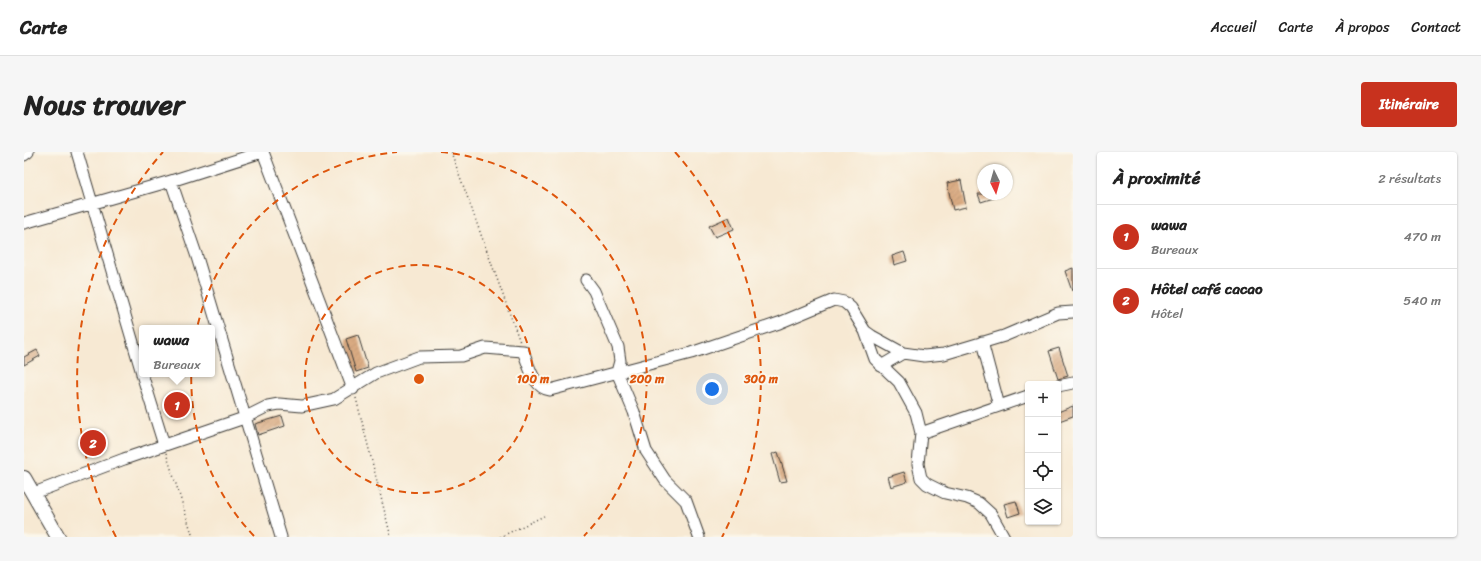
<!DOCTYPE html>
<html lang="fr">
<head>
<meta charset="utf-8">
<style>
	:root { --surface:#fff; --page:#f6f6f6; --text:#222; --muted:#767676; --line:#e0e0e0; --accent:#c8321e }
	body { margin:0; font-family:Sriracha,sans-serif; background:var(--page); color:var(--text) }
	.controls { position:absolute; right:12px; bottom:12px; display:grid; overflow:hidden; border-radius:4px; box-shadow:0 1px 3px #0004 }
	.controls button { width:36px; height:36px; display:grid; place-items:center; padding:0; border:0; border-bottom:1px solid var(--line); background:var(--surface); color:var(--text); font:20px sans-serif }
	.compass { position:absolute; left:953px; top:12px; width:36px; height:36px; border-radius:50%; background:var(--surface); box-shadow:0 1px 3px #0004; rotate:175deg }
	.you { position:absolute; left:688px; top:237px; width:14px; height:14px; margin:-10px; border:3px solid #fff; border-radius:50%; background:#1a73e8; box-shadow:0 0 0 6px #1a73e833 }
	.badge { display:grid; place-items:center; width:26px; height:26px; border-radius:50%; background:var(--accent); color:#fff; font-size:13px; font-weight:700 }
	.pin { position:absolute; translate:-50% -50%; border:2px solid #fff; box-shadow:0 1px 4px #0006 }
	.popup { position:absolute; left:115px; top:173px; width:76px; height:52px; box-sizing:border-box; display:grid; place-content:center; border-radius:4px; background:var(--surface); filter:drop-shadow(0 1px 3px #0005); font-size:13px; white-space:nowrap; color:var(--muted) }
	.popup b { font-size:15px; color:var(--text) }
	.popup::after { content:''; position:absolute; left:50%; top:100%; margin-left:-8px; border:8px solid transparent; border-top-color:var(--surface) }
	.list { margin:0; padding:0; list-style:none }
	h2 { display:flex; justify-content:space-between; align-items:center; height:52px; margin:0; padding:0 16px; font-size:17px }
	h2 small { font-size:13px; font-weight:400; color:var(--muted) }
	.list li { display:grid; grid-template-columns:26px 1fr auto; gap:12px; align-items:center; box-sizing:border-box; height:64px; padding:0 16px; border-top:1px solid var(--line) }
	.list b { display:block; font-size:15px; white-space:nowrap }
	.list p { margin:0; font-size:13px; white-space:nowrap; color:var(--muted) }
	.list em { font-size:13px; font-style:normal; color:var(--muted) }
	.icon { flex:none; width:22px; height:22px; fill:none; stroke:currentColor; stroke-width:2; stroke-linecap:round; stroke-linejoin:round }
	.map { position:relative; flex:none; width:1049px; height:385px; overflow:hidden; border-radius:4px }
	header { display:flex; align-items:center; gap:24px; box-sizing:border-box; height:56px; padding:0 20px; background:var(--surface); border-bottom:1px solid var(--line) }
	header strong { font-size:19px }
	nav { display:flex; gap:22px; margin-inline-start:auto; font-size:14px }
	.intro { display:flex; align-items:center; justify-content:space-between; box-sizing:border-box; height:96px; padding:0 24px }
	h1 { margin:0; font-size:28px }
	.button { padding:10px 18px; border-radius:4px; background:var(--accent); color:#fff; font-size:14px; font-weight:700 }
	main { display:flex; gap:24px; padding:0 24px }
	aside { flex:1; background:var(--surface); border-radius:4px; box-shadow:0 1px 3px #0004 }
	.map>svg:first-child { display:block }
	.building { fill:url(#building-hatch) }
	.lines { fill:none; stroke-linecap:round; stroke-linejoin:round }
	.minor-casing { stroke:#3d3b37; stroke-width:13 }
	.major-casing { stroke:#3d3b37; stroke-width:16 }
	.path { stroke:#3d3b37; stroke-width:1.5; stroke-dasharray:1 3; stroke-linecap:butt }
	.minor { stroke:#fff; stroke-width:11 }
	.major { stroke:#fff; stroke-width:14 }
	.ring { fill:none; stroke:#de560d; stroke-width:2; stroke-dasharray:7 5 }
	.centre { fill:#de560d; stroke:#fbf7ec; stroke-width:2 }
	.ring-label { font-size:12px; text-anchor:middle; font-weight:bold; fill:#de560d; stroke:#fbf7ec; stroke-width:4; stroke-linejoin:round; paint-order:stroke }
</style>
</head>
<body>
<header>
<strong>Carte</strong>
<nav><a>Accueil</a><a>Carte</a><a>À propos</a><a>Contact</a></nav>
</header>
<div class="intro"><h1>Nous trouver</h1><a class="button">Itinéraire</a></div>
<main>
<div class="map">
<svg width="1049" height="385" viewBox="0 0 1049 385">
	<defs>
		<pattern id="building-hatch" width="6" height="6" patternUnits="userSpaceOnUse"><rect width="6" height="6" fill="#daab82"/><path d="M-1 1l2-2M0 6l6-6M5 7l2-2" fill="none" stroke="#ba9370"/></pattern>
	</defs>
	<rect width="100%" height="100%" fill="#fbf7ec"/>
	<filter id="ink" filterUnits="userSpaceOnUse"><feTurbulence type="fractalNoise" baseFrequency=".025" numOctaves="2"/><feDisplacementMap in="SourceGraphic" scale="8" xChannelSelector="R" yChannelSelector="G"/><feConvolveMatrix kernelMatrix="1 2 1 2 8 2 1 2 1" color-interpolation-filters="sRGB"/></filter>
	<filter id="wash" filterUnits="userSpaceOnUse"><feTurbulence type="fractalNoise" baseFrequency=".012" numOctaves="4" result="noise"/><feDisplacementMap in="SourceGraphic" scale="16" xChannelSelector="R" yChannelSelector="G"/><feGaussianBlur stdDeviation="0.9" result="paint"/><feColorMatrix in="noise" values="0 0 0 0 0 0 0 0 0 0 0 0 0 0 0 0 0 1.4 0 .05"/><feComposite in="paint" operator="in"/></filter>
	<g filter="url(#wash)">
		<rect width="100%" height="100%" fill="#f7e9d3"/>
		<g id="blocks">
			<path class="building" d="M 937,28 L 942,55 L 929,58 L 923,31 Z
				M 954,42 L 979,42 L 979,43 L 957,50 Z
				M 705,65 L 710,77 L 691,85 L 685,74 Z
				M 880,100 L 883,109 L 870,113 L 868,104 Z
				M 1049,116 L 1049,138 L 1048,139 L 1041,119 Z
				M 334,183 L 344,216 L 332,220 L 322,187 Z
				M 1035,196 L 1044,224 L 1034,227 L 1025,199 Z
				M 13,198 L 16,204 L 0,213 L 0,205 Z
				M 1049,254 L 1049,264 L 1035,269 L 1034,260 Z
				M 258,264 L 261,274 L 234,283 L 231,272 Z
				M 754,300 L 763,329 L 756,330 L 748,302 Z
				M 880,320 L 883,330 L 867,335 L 864,325 Z
				M 992,349 L 996,361 L 984,365 L 980,352 Z"/>
		</g>
	</g>
	<g filter="url(#ink)">
		<use href="#blocks" fill-opacity="0" stroke="#3d3b37" stroke-width="1"/>
		<g class="lines">
			<g class="minor-casing">
				<path id="minor" d="M 53,0 L 118,221
					M 239,0 L 329,237
					M 0,3 L 4,0
					M 147,29 L 173,105 L 257,385
					M 0,71 L 147,29 L 238,0
					M 562,128 L 570,139 L 594,195 L 596,209 L 593,220 L 610,260 L 622,299 L 641,328 L 662,349 L 675,385
					M 841,179 L 851,207 L 875,230 L 892,261 L 897,281 L 894,312 L 897,326 L 903,332 L 921,341 L 943,346 L 955,351 L 967,362 L 980,385
					M 958,190 L 975,254
					M 857,214 L 879,201
					M 118,222 L 140,293
					M 1034,234 L 1049,231
					M 897,281 L 1004,244
					M 10,341 L 100,307 L 220,266 L 244,254 L 255,252 L 278,254 L 310,247 L 352,221 L 395,205 L 437,204 L 461,196 L 499,199 C 505,213 509,236 526,238 L 667,201 L 755,171 L 810,148 L 820,150 L 827,156 L 841,179 L 848,184 L 879,201 L 900,204 L 920,202 L 980,184 L 1034,161 L 1049,160"/>
			</g>
			<g class="major-casing">
				<path id="major" d="M 0,326 L 34,385"/>
			</g>
			<path class="path" d="M 427,0 L 496,190
				M 332,246 L 367,385
				M 142,301 L 169,385
				M 476,385 L 520,364"/>
			<use href="#minor" class="minor"/>
			<use href="#major" class="major"/>
		</g>
	</g>
	<g class="ring">
		<circle cx="395" cy="227" r="114"/>
		<path d="M230 384A228 228 0 0 1 373 0M417 0A228 228 0 0 1 560 384"/>
		<path d="M92 385A342 342 0 0 1 139 0M651 0A342 342 0 0 1 698 385"/>
	</g>
	<circle cx="395" cy="227" r="6" class="centre"/>
	<g class="ring-label">
		<text x="509" y="231">100 m</text>
		<text x="623" y="231">200 m</text>
		<text x="737" y="231">300 m</text>
	</g>
</svg>
<div class="controls">
<button>+</button>
<button>−</button>
<button><svg class="icon" aria-label="locate" viewBox="0 0 24 24"><circle cx="12" cy="12" r="6"/><path d="M12 2v4M12 18v4M2 12h4M18 12h4"/></svg></button>
<button><svg class="icon" aria-label="layers" viewBox="0 0 24 24"><path d="M12 4l9 5-9 5-9-5zM3 14l9 5 9-5"/></svg></button>
</div>
<svg class="compass" viewBox="-18 -18 36 36"><path d="M0-13l5 13h-10z" fill="#e53935"/><path d="M0 13l5-13h-10z" fill="#767676"/></svg>
<div class="you"></div>
<div class="pin badge" style="left:153px;top:253px">1</div>
<div class="popup"><b>wawa</b>Bureaux</div>
<div class="pin badge" style="left:69px;top:291px">2</div>
</div>
<aside>
<h2>À proximité<small>2 résultats</small></h2>
<ul class="list">
<li><span class="badge">1</span><div><b>wawa</b><p>Bureaux</p></div><em>470 m</em></li>
<li><span class="badge">2</span><div><b>Hôtel café cacao</b><p>Hôtel</p></div><em>540 m</em></li>
</ul>
</aside>
</main>
</body>
</html>
